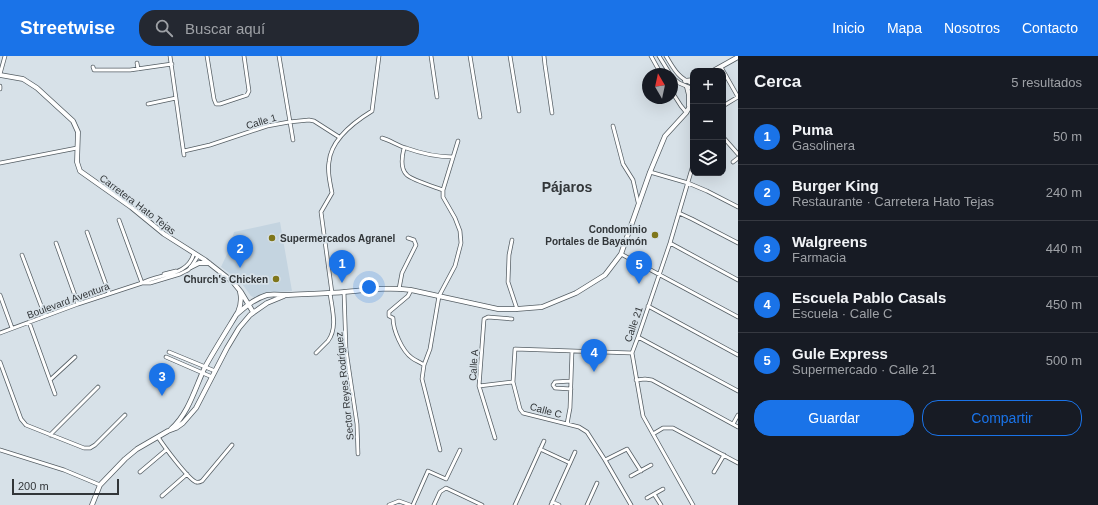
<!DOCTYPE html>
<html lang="es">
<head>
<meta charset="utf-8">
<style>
	:root { --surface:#171b24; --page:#242831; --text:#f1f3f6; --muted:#9ea1a6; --line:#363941; --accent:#1a73e8 }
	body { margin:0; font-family:Helvetica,sans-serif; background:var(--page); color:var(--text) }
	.controls { position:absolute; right:12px; top:12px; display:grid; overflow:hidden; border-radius:8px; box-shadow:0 4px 16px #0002 }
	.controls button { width:36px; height:36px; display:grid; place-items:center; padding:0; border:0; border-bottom:1px solid var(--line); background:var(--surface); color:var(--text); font:20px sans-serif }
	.compass { position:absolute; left:642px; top:12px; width:36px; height:36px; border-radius:50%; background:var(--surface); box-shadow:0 4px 16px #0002; rotate:351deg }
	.scale { position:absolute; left:12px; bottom:10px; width:107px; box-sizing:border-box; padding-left:4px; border:2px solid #323639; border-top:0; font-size:11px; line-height:14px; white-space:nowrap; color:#323639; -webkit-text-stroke:3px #d7e1e8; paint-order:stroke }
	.you { position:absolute; left:369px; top:231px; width:14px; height:14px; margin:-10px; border:3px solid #fff; border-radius:50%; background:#1a73e8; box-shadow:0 0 0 6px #1a73e833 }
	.badge { display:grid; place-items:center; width:26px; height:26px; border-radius:50%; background:var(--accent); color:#fff; font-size:13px; font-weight:700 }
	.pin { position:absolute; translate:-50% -33px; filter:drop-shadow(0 1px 2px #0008) }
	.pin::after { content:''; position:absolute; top:21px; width:14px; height:12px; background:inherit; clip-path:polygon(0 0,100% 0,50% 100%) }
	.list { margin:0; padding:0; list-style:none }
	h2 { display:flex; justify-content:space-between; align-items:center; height:52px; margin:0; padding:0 16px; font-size:17px }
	h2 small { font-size:13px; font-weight:400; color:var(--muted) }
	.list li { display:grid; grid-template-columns:26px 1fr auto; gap:12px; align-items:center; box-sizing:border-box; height:56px; padding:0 16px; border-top:1px solid var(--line) }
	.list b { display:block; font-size:15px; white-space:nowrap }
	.list p { margin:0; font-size:13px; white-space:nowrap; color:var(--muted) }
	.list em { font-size:13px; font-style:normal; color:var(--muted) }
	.actions { display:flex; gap:8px; padding:12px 16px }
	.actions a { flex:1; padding:9px 0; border:1px solid var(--accent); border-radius:16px; text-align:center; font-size:14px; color:var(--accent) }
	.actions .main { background:var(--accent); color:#fff }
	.icon { flex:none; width:22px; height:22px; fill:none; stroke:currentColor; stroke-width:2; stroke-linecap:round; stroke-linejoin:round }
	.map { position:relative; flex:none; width:738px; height:449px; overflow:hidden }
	header { display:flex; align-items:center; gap:24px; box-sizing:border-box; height:56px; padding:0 20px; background:var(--accent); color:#fff }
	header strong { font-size:19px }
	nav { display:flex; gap:22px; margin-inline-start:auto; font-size:14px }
	.search { width:280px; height:36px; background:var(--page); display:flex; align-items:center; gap:10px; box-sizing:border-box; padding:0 14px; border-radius:16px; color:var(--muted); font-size:15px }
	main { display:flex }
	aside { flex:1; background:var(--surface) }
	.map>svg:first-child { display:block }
	.built { fill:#c4d4e0 }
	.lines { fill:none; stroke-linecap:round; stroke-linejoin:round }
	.street-casing { stroke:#555e64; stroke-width:4.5 }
	.secondary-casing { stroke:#555e64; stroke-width:5.5 }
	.street { stroke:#fff; stroke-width:3 }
	.secondary { stroke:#fff; stroke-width:4 }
	.poi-dot { fill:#7f761a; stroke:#d7e1e8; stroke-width:1.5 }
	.labels { text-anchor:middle; stroke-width:3.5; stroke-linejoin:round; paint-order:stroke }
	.street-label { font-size:10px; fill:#323639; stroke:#d7e1e8 }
	.poi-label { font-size:10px; font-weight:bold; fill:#323639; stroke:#d7e1e8; text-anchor:end }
	.district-label { font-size:14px; font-weight:bold; fill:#323639; stroke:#d7e1e8 }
</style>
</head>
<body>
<header>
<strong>Streetwise</strong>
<div class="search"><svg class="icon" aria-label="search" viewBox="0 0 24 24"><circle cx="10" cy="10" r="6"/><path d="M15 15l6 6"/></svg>Buscar aquí</div>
<nav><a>Inicio</a><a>Mapa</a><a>Nosotros</a><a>Contacto</a></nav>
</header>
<main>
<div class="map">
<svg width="738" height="449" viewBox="0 0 738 449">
	<rect width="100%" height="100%" fill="#d7e1e8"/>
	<path class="built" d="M 280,166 L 292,235 L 265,237 L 260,240 L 255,242 L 251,240 L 240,225 L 221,211 L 228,196 L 234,176 Z"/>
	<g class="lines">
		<g class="street-casing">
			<path id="street" d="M 170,0 L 184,99
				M 207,0 L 214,43 L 216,48 L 220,48 L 247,39 L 249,35 L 244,0
				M 279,0 L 293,84
				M 431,0 L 437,41
				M 470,0 L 480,61
				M 510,0 L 519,55
				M 544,0 L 545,9 L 552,57
				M 651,0 L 661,18
				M 659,0 L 670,18
				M 666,0 C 674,13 678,22 693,28
				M 137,7 L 138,13
				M 93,11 L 94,14 L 130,14 L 172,8
				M 721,11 L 738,41
				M 0,18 L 5,0
				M 672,21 L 679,27 L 693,33
				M 0,30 L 0,33
				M 672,36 L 681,50 L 686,56
				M 148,48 L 176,42
				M 723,50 L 738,41
				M 613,70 L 623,108 L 633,124 L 638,146
				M 723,81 L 738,98
				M 382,82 C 390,84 398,90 406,92 C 420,97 437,101 453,101
				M 404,92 C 402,100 400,113 407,119 C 412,124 435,131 443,134
				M 184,95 L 210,89 L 267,70 L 289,66 L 309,64 L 314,65 L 339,81
				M 733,106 L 738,102
				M 0,107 L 77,92
				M 693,109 L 670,187 L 638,281 L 632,297 L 643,360 L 653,378 L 693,449
				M 650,116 L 688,127 L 707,135 L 738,151
				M 679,157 L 692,163 L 738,187
				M 119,164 L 142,227
				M 87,176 L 109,237
				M 512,184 L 509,199 L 508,226 L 517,253
				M 56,187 L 78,248
				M 670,187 L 738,224
				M 621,198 L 738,261
				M 22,199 L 45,260
				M 164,218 L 176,215
				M 142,227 L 150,227 L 180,218 L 188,214 L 191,211 L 198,200
				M 399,233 L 402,217 L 416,189 L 414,184 L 408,182
				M 411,234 L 408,240 L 389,256 L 389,260 L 393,262 C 393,274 402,295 412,302 C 416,305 420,306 424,309
				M 344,236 L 346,294 L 357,368 L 358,398
				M 332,237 L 321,156 L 332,137 C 330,126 327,116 329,106 C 331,83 354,66 372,55 L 379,0
				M 0,239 L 12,272
				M 648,250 L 738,299
				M 29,266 L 55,338
				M 0,277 L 78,248 L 142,227 C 160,217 188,221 194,197
				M 638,281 L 738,335
				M 169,296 L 215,315
				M 316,297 C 320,293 324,289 328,285 C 338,272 332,253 330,237
				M 166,301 L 212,321
				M 0,306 L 21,363 L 26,369 L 84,392 L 90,392 L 95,389 L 125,359
				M 50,324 L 75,301
				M 636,324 L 645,323 L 652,324 L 738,371
				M 479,330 L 513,326
				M 571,333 L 555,332 L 553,329 L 555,326 L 571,325
				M 567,368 L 570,352 L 572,295
				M 733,368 L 738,359
				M 653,378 L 663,372 L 673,372 L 738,407
				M 50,379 L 98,331
				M 158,381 C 163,389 188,423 196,426 C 198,427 200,426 202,425 L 232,389
				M 495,382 L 479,330 L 484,263 L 488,261 L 512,263
				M 540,393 L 570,407
				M 0,394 L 64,414 L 100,429
				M 440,394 L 422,323 L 424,309 L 430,293 L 439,240 L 455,210 L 461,187 L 460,175 L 455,162 L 443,141 L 443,134 L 458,85
				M 605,404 L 627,393 L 641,415
				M 140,416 L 166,394
				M 714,416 L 724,399
				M 631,420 L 651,409
				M 654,438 L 661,449
				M 162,440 L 187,418
				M 647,442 L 663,433
				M 552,446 L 559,449
				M 389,449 L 399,445 L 410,449
				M 413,449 L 428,415 L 446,423 L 460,394
				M 434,449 L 440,436 L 446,432 L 482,449
				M 515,449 L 544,385
				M 551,449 L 575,396
				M 587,449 L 597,427
				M 631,449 L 605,404 L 587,376 L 579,371 L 523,357 L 520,353 L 513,326 L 515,293 L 632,297"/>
		</g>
		<g class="secondary-casing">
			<path id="secondary" d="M 713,15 L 738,1
				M 0,19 L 23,23 L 37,32 L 73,65 L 78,76 L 77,106 L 80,115 L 131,151 L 164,178 L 205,204 L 233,226 L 241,236 L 253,256
				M 685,25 L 693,24
				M 687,31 L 689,39 L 689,50
				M 191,211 L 199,207 L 209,207
				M 236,259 C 245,251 254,243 267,239 C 273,238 281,239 288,239 C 301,238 315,238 328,237 C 355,236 384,230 411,234 L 498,253 L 517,253 L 542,251 L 576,237 L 605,219 L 621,198 L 650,116 L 665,80 L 686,57 L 693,45
				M 171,373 C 189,357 195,332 205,311 C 215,293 227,274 238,256 C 241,249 242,244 240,236
				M 92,449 L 100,429 L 125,403 L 137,393 L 168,375 L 176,372 L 183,367 L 196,352 L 227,292 L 239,272 L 250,259 L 267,247 L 284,240"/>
		</g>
		<use href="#street" class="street"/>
		<use href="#secondary" class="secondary"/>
	</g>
	<g class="poi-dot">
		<circle cx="655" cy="179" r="4"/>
		<circle cx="272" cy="182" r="4"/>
		<circle cx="276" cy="223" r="4"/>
	</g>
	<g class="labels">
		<g class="street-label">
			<text transform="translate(261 65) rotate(-16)" y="4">Calle 1</text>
			<text transform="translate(138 148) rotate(37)" y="4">Carretera Hato Tejas</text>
			<text transform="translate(68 244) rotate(-20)" y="4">Boulevard Aventura</text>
			<text transform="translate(633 268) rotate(-71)" y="4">Calle 21</text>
			<text transform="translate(473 309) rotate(-86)" y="4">Calle A</text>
			<text transform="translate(344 330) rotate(-96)" y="4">Sector Reyes Rodríguez</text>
			<text transform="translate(546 354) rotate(15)" y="4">Calle C</text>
		</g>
		<g class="poi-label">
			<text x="647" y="177">Condominio<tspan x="647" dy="12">Portales de Bayamón</tspan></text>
			<text x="280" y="186" text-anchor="start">Supermercados Agranel</text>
			<text x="268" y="227">Church's Chicken</text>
		</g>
		<g class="district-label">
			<text x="567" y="136">Pájaros</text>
		</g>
	</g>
</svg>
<div class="controls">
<button>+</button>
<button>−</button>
<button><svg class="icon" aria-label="layers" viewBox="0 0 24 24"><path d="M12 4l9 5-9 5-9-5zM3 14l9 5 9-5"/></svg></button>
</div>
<svg class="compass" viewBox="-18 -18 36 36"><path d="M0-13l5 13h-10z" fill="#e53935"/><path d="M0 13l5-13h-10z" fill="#9ea1a6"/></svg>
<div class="scale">200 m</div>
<div class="you"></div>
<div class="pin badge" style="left:342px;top:227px">1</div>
<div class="pin badge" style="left:240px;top:212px">2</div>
<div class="pin badge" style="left:162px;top:340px">3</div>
<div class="pin badge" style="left:594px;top:316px">4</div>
<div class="pin badge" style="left:639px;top:228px">5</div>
</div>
<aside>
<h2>Cerca<small>5 resultados</small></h2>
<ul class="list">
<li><span class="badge">1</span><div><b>Puma</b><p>Gasolinera</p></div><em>50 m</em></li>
<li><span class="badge">2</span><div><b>Burger King</b><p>Restaurante · Carretera Hato Tejas</p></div><em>240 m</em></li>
<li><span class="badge">3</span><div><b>Walgreens</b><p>Farmacia</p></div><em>440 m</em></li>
<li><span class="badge">4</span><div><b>Escuela Pablo Casals</b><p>Escuela · Calle C</p></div><em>450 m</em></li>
<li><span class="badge">5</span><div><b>Gule Express</b><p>Supermercado · Calle 21</p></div><em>500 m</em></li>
</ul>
<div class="actions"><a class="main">Guardar</a><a>Compartir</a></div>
</aside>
</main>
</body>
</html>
